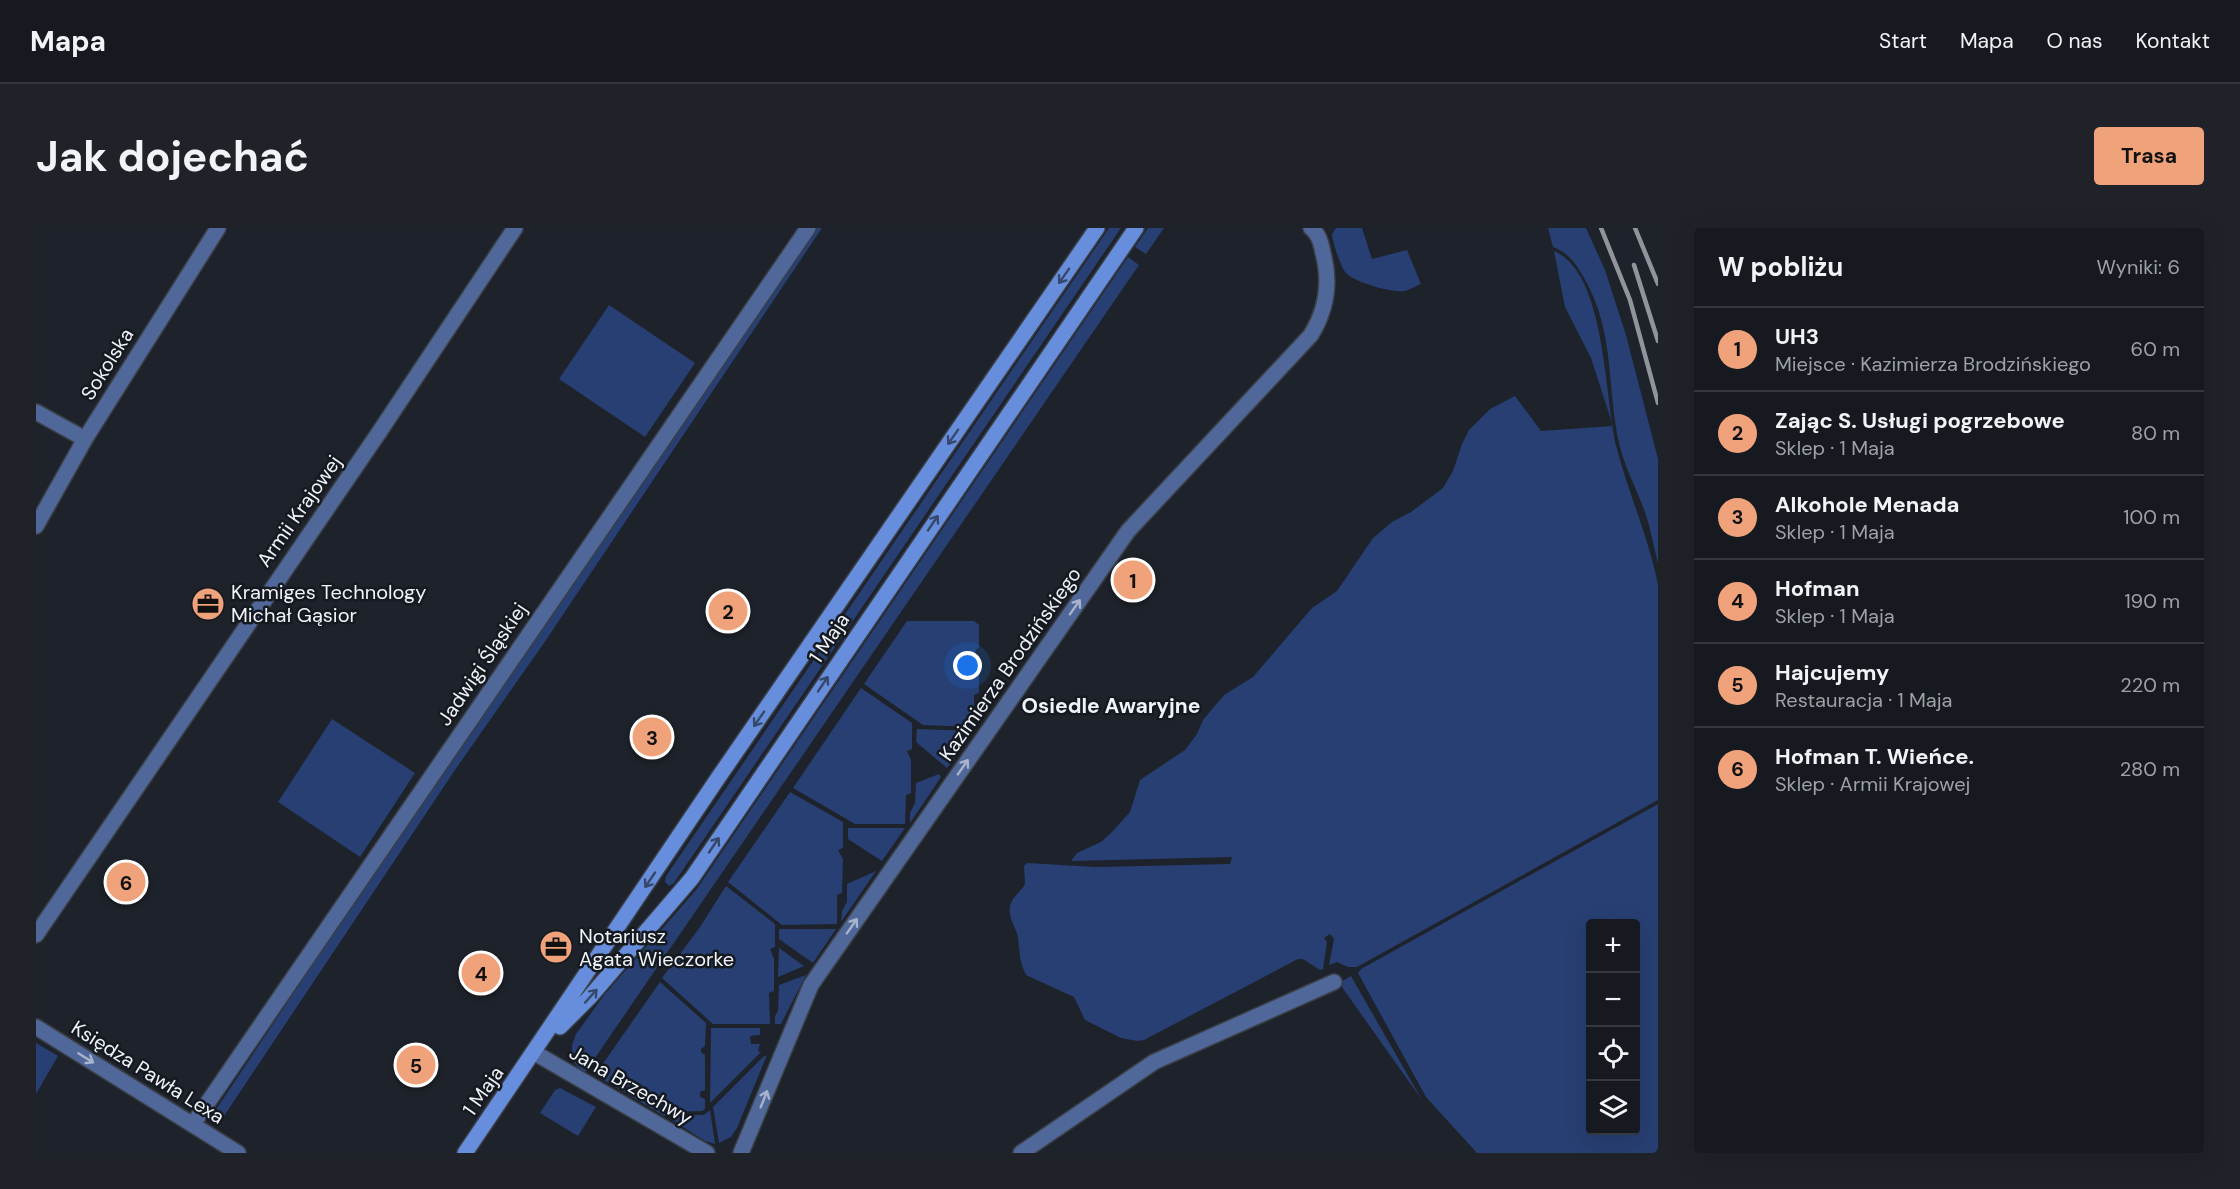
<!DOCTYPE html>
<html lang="pl">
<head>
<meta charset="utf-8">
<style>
	:root { --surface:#161a20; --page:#1f2329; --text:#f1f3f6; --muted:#9ea1a5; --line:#35383e; --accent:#f0a27a }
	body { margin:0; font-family:"DM Sans",sans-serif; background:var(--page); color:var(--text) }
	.controls { position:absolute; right:18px; bottom:18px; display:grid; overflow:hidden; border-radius:6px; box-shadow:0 6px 24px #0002 }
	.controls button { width:54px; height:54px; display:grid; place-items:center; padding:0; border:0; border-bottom:2px solid var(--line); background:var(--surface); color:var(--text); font:30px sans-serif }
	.you { position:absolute; left:932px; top:438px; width:21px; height:21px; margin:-15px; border:4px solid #fff; border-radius:50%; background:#1a73e8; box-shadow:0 0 0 9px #1a73e833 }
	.badge { display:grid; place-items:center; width:39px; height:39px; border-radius:50%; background:var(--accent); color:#111; font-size:20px; font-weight:700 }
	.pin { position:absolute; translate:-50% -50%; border:3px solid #fff; box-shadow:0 2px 6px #0006 }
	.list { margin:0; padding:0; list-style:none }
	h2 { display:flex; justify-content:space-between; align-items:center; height:78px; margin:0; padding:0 24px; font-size:26px }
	h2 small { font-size:20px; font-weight:400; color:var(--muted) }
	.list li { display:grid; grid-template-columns:39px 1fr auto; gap:18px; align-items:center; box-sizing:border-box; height:84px; padding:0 24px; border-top:2px solid var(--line) }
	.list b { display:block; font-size:22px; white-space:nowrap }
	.list p { margin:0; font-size:20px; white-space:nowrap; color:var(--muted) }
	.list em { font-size:20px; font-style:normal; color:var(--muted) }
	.icon { flex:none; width:33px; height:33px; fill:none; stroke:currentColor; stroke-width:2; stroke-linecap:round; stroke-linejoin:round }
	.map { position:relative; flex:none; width:1622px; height:925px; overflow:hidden; border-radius:6px }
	header { display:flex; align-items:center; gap:36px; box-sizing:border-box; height:84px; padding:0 30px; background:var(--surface); border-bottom:2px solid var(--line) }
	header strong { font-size:28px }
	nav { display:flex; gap:33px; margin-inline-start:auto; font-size:21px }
	.intro { display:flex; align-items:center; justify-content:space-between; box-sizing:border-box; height:144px; padding:0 36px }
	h1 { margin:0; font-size:42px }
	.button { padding:15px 27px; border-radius:6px; background:var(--accent); color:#111; font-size:21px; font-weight:700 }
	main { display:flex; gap:36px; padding:0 36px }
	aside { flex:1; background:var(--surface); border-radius:6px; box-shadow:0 6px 24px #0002 }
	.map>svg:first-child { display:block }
	.green { fill:#273f72; fill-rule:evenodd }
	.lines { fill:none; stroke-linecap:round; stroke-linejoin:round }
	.minor-casing { stroke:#3b3f47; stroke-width:18 }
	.secondary-casing { stroke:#3b3f47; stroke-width:18 }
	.minor { stroke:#4f6899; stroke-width:15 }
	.secondary { stroke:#678edd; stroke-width:15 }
	.rail { stroke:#91949b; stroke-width:4.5 }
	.oneway { stroke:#36486c }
	.oneway2 { stroke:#a8b4ce }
	.labels { text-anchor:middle; stroke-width:5; stroke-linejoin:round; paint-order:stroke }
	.street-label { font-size:20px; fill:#f0f3f9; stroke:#151920 }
	.poi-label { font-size:20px; fill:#f0f3f9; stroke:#151920; text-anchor:start }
	.neighbourhood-label { font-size:21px; font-weight:bold; fill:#f0f3f9; stroke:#151920 }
</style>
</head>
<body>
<header>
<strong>Mapa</strong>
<nav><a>Start</a><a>Mapa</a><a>O nas</a><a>Kontakt</a></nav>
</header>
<div class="intro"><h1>Jak dojechać</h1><a class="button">Trasa</a></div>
<main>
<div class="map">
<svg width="1622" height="925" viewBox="0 0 1622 925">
	<rect width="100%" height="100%" fill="#1e222a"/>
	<path class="green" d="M 778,0 L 786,0 L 508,415 L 419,542 L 182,897 L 173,892 L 398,555 Z
		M 1073,0 L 1085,0 L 638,655 L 633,658 L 629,654 L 630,648 Z
		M 1112,0 L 1128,0 L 1110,26 L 1099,19 Z
		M 1300,0 L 1326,0 L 1336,31 L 1371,22 L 1385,56 C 1380,58 1374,62 1368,63 C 1356,65 1318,54 1310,45 C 1305,40 1296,13 1296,6 Z
		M 1512,0 L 1550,0 L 1569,42 L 1590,107 L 1622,231 L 1622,336 C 1618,320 1615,303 1610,287 C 1602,264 1590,242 1584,219 C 1570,161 1580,105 1548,50 C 1540,36 1532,24 1517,19 Z
		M 1518,23 C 1571,45 1568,172 1581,221 C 1593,267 1613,310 1622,357 C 1622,379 1622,404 1622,426 C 1622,474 1622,523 1622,572 L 1321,739 L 1312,739 L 1301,734 L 1293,737 L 1298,711 L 1294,706 L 1288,710 L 1291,714 L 1287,741 L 1284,742 L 1267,731 L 1262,731 L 1108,812 L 1101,813 L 1085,810 L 1049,792 L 1038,769 L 990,747 C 983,732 984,726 982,710 C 981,700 972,692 974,679 C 975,669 985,664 989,656 L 988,638 L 991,635 L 1060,639 L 1194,636 L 1196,629 L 1035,633 L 1041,625 L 1065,614 L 1075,605 L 1094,584 L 1104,552 L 1149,522 L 1161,506 L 1167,492 L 1188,467 L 1217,449 L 1276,380 L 1301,363 L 1337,310 L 1356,294 L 1375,284 L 1407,260 L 1417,243 L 1426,216 L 1433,202 L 1454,181 L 1479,168 L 1505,203 L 1577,198 L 1555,130 L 1529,79 Z
		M 1092,29 L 1103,37 L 548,846 L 539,836 L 536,827 L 536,817 L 540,806 L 568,767 L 660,662 Z
		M 573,77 L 659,135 L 609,209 L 523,151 Z
		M 871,393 L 938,393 L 943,397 L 943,419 L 939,423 L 943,432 L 943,465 L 938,467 L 938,499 L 887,497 L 828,456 Z
		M 825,460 L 876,495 L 876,521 L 871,523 L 875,532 L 875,565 L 870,567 L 869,596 L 819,596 L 757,560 Z
		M 296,491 L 379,545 L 324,629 L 242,574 Z
		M 881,501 L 938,503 L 911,540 L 880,514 Z
		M 903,546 L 905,549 L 874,595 L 874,585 L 879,575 L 880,555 Z
		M 754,564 L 807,594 L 807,620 L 802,622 L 807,631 L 806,665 L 801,667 L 801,696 L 746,697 L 692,654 Z
		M 1622,576 L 1622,925 L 1441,925 L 1390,869 L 1322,745 L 1325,741 ZM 1554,696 L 1600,696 L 1600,902 L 1554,902 Z
		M 812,600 L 869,600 L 846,633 L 812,611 Z
		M 840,643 L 805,694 L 806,683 L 811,674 L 811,656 Z
		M 690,658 L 739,696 L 739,719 L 734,721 L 738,731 L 738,763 L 733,765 L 734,796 L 677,796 L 626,750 L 664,699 Z
		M 743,701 L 800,701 L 777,735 L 743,711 Z
		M 743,720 L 768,738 L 742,749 Z
		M 770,747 L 745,796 L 739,796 L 739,788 L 742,783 L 743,757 Z
		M 1315,748 L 1386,872 L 1303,755 Z
		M 624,754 L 670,795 L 669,818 L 665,821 L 665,824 L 669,827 L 669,862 L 664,864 L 664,869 L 669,871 L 669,881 L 666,883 L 638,884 L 628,888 L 559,847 Z
		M 675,800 L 724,800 L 724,807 L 714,808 L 715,816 L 724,816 L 722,823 L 725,824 L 674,875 Z
		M 0,815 L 22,828 L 0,866 Z
		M 731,827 L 701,900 L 695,909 L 683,915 L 677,879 L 727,829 Z
		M 524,860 L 560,879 L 542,908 L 504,885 L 519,862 Z
		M 674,882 L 679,916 L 669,913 L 636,892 L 641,887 L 668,887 Z"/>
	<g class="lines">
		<g class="minor-casing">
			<path id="minor" d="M 0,184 L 49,211
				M 0,298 L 49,211 L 182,0
				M 0,707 L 344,203 L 479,0
				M 0,799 L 202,925
				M 499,825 L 671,925
				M 157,896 L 772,0
				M 705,925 L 775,757 L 1092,303 L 1275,107 C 1291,81 1295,55 1287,25 C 1285,15 1283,6 1275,0
				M 985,925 L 1118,834 L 1298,754"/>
		</g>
		<g class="secondary-casing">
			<path id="secondary" d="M 524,799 L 553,770 L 656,650 L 1100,0
				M 429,925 L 682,550 L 1061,0"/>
		</g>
		<use href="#minor" class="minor"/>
		<use href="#secondary" class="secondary"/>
		<path class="rail" d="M 1565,0 L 1594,72 L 1622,175
			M 1599,0 L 1622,56
			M 1598,37 L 1622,113"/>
	</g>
	<defs><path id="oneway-shaft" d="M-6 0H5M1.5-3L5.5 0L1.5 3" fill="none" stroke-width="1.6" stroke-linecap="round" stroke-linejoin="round" transform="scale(1.5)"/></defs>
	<g class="oneway">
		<use href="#oneway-shaft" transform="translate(1028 48) rotate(125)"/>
		<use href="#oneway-shaft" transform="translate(917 209) rotate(125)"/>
		<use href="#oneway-shaft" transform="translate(897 295) rotate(-56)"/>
		<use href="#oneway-shaft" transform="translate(787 456) rotate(-56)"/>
		<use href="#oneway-shaft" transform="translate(723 491) rotate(125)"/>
		<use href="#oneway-shaft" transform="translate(678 617) rotate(-56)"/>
		<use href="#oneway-shaft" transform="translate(614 652) rotate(124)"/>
		<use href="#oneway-shaft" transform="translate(555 768) rotate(-48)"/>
	</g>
	<g class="oneway2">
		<use href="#oneway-shaft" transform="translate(1039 379) rotate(-55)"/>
		<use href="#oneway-shaft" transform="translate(927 539) rotate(-55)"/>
		<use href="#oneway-shaft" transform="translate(816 698) rotate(-55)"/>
		<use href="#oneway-shaft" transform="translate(50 830) rotate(32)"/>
		<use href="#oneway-shaft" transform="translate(728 871) rotate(-68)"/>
	</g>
	<defs>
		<g id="office-disc" transform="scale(1.725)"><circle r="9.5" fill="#f0a27a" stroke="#151920"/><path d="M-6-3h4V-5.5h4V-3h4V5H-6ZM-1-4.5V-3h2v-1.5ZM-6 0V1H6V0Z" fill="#111"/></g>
	</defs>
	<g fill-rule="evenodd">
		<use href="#office-disc" x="172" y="376"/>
		<use href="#office-disc" x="520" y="719"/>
	</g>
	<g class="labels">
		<g class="street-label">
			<text transform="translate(71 136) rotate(-58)" y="7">Sokolska</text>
			<text transform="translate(263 283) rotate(-55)" y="7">Armii Krajowej</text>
			<text transform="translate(793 410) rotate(-56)" y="7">1 Maja</text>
			<text transform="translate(446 436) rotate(-56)" y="7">Jadwigi Śląskiej</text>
			<text transform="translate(974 436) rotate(-55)" y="7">Kazimierza Brodzińskiego</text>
			<text transform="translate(112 844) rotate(32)" y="7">Księdza Pawła Lexa</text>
			<text transform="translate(595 857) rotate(30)" y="7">Jana Brzechwy</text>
			<text transform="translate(447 863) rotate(-55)" y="7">1 Maja</text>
		</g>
		<g class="poi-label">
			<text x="195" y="371">Kramiges Technology<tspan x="195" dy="23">Michał Gąsior</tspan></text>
			<text x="543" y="715">Notariusz<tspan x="543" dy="23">Agata Wieczorke</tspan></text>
		</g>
		<g class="neighbourhood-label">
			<text x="1075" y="485">Osiedle Awaryjne</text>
		</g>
	</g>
</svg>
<div class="controls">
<button>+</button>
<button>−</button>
<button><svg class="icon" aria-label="locate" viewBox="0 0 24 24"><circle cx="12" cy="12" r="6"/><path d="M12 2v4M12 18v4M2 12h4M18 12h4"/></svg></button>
<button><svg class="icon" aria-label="layers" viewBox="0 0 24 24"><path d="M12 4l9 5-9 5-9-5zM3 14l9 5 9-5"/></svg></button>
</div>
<div class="you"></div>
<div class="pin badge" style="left:1097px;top:352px">1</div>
<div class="pin badge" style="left:692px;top:383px">2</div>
<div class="pin badge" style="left:616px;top:509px">3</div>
<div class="pin badge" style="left:445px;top:745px">4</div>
<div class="pin badge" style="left:380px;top:837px">5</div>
<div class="pin badge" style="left:90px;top:654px">6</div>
</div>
<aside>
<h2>W pobliżu<small>Wyniki: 6</small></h2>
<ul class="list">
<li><span class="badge">1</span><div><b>UH3</b><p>Miejsce · Kazimierza Brodzińskiego</p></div><em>60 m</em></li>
<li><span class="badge">2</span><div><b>Zając S. Usługi pogrzebowe</b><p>Sklep · 1 Maja</p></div><em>80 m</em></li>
<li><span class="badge">3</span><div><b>Alkohole Menada</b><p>Sklep · 1 Maja</p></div><em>100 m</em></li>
<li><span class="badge">4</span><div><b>Hofman</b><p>Sklep · 1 Maja</p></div><em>190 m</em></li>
<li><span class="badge">5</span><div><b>Hajcujemy</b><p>Restauracja · 1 Maja</p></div><em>220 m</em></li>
<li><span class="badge">6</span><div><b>Hofman T. Wieńce.</b><p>Sklep · Armii Krajowej</p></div><em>280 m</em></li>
</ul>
</aside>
</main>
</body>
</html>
